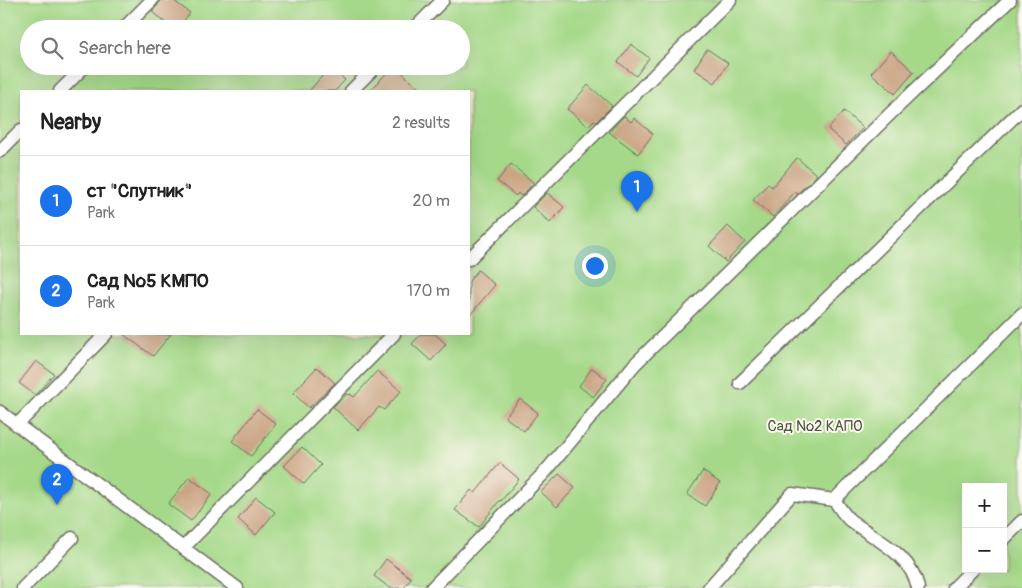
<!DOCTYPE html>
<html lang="en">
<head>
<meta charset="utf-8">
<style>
	:root { --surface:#fff; --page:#f6f6f6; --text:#222; --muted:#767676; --line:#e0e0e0; --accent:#1a73e8 }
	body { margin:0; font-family:Pangolin,sans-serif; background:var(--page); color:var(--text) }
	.controls { position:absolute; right:15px; bottom:15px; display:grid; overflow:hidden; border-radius:0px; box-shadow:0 5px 20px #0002 }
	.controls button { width:45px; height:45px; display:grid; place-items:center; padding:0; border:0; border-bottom:1px solid var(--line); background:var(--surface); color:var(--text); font:25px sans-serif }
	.you { position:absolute; left:594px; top:265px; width:18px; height:18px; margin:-12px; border:4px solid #fff; border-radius:50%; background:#1a73e8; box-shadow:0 0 0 8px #1a73e833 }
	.badge { display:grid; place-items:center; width:32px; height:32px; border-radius:50%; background:var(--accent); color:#fff; font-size:16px; font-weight:700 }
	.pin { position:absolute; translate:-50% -41px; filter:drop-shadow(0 1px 2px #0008) }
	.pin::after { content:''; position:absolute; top:26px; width:18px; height:15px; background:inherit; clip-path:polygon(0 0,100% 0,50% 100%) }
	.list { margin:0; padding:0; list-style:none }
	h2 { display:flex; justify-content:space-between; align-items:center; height:65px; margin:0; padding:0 20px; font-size:21px }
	h2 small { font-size:16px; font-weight:400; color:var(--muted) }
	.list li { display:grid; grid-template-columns:32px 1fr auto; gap:15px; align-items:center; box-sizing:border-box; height:90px; padding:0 20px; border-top:1px solid var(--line) }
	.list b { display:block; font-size:19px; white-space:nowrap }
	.list p { margin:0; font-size:16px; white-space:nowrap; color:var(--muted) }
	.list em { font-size:16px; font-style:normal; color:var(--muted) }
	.icon { flex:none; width:28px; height:28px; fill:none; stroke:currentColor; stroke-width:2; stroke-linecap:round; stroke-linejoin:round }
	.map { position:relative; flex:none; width:1022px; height:588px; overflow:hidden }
	.search { position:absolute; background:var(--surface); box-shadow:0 5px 20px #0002; left:20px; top:20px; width:450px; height:55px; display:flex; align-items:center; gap:12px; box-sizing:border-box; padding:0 18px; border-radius:28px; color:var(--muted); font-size:19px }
	.panel { position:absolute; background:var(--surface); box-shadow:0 5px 20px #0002; left:20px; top:90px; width:450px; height:245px; border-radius:0px }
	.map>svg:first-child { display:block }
	.green { fill:#a5d989; stroke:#68825a; fill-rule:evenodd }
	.building { fill:#cba585 }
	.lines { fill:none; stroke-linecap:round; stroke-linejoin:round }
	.service-casing { stroke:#6e6c62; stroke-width:15 }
	.service { stroke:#fff; stroke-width:12 }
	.labels { text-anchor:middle; stroke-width:4; stroke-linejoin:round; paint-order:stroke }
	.park-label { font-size:15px; fill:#4a5642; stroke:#fbf7ec }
</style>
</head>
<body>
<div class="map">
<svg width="1022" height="588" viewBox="0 0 1022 588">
	<rect width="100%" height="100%" fill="#fbf7ec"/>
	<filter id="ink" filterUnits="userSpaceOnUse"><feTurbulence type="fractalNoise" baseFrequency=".02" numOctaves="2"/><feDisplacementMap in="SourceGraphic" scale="10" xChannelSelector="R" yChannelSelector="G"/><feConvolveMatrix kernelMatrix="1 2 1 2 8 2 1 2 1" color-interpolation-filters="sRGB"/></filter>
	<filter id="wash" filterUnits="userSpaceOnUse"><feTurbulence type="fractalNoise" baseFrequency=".0096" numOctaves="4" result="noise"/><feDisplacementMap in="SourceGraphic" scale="20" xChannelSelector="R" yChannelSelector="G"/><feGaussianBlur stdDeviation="1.12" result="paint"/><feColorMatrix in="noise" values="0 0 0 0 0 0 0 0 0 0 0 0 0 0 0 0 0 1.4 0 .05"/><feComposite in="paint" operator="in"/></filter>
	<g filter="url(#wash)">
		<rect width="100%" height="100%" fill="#ebe5c7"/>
		<path class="green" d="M 0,0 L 1022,0 L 1022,588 L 0,588 ZM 29,29 L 461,29 L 461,66 L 29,66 ZM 21,91 L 469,91 L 469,334 L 21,334 ZM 966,487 L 1003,487 L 1003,569 L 966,569 Z"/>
		<g id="blocks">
			<path class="building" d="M 160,0 L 173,0 L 190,13 L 177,29 L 173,29 L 152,12 L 158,5 Z
				M 631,44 L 649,58 L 636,76 L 618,62 Z
				M 707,49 L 728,63 L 715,83 L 694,69 Z
				M 891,51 L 914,72 L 895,94 L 871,73 Z
				M 393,66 L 395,66 L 422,91 L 370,91 Z
				M 330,67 L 345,80 L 335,91 L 309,91 Z
				M 588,85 L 612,106 L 596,122 L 594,120 L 588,126 L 567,109 Z
				M 844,111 L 863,128 L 846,145 L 828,129 Z
				M 624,116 L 631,122 L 634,118 L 653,134 L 638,154 L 609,132 Z
				M 797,158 L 817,175 L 797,194 L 795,192 L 773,217 L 753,200 L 768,184 L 772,187 Z
				M 511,164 L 534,183 L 521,196 L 518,193 L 516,196 L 497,181 Z
				M 547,193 L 564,207 L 550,223 L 533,207 Z
				M 728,226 L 745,242 L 726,262 L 709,246 Z
				M 478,270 L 495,285 L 469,316 L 469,281 Z
				M 123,334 L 171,334 L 153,356 Z
				M 421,334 L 435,334 L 446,344 L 431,361 L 412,344 Z
				M 36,361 L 54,374 L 35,395 L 19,383 Z
				M 317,367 L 335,383 L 309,408 L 293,393 Z
				M 592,368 L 607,379 L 593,397 L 579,386 Z
				M 377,371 L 401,391 L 384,410 L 379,407 L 358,430 L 333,407 L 347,394 L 349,395 L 350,394 L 354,397 Z
				M 520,399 L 538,413 L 524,431 L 505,417 Z
				M 257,409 L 276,424 L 251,456 L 232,441 Z
				M 302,447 L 321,465 L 304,484 L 284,466 Z
				M 500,463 L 519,479 L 501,501 L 500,500 L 479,527 L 455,510 L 471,490 L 475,493 Z
				M 703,471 L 720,483 L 705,506 L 687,494 Z
				M 559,474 L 575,488 L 557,507 L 541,492 Z
				M 189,477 L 212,494 L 191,521 L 168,504 Z
				M 256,497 L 275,512 L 256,535 L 238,519 Z
				M 386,559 L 411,578 L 404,588 L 390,588 L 374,576 Z"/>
		</g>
	</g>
	<g filter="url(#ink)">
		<use href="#blocks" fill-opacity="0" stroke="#6e6c62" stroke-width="1"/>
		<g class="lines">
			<g class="service-casing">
				<path id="service" d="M 123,29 L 152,0
					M 414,29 L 443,0
					M 60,91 L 85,66
					M 351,91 L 376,66
					M 0,151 L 21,130
					M 469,259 L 730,0
					M 740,383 L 1022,109
					M 0,412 L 237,588
					M 17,425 L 106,334
					M 834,500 C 839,506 844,516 851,521 C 875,539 912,555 918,588
					M 1003,540 L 1022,521
					M 183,548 L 394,334
					M 23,588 L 72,538
					M 432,588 L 546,471 L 635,364 L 891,113 L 1010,0
					M 709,588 L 792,494 L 834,500 L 1022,314
					M 954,588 L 973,569"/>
			</g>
			<use href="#service" class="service"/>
		</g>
	</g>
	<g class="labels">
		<g class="park-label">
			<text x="815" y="431">Сад №2 КАПО</text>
		</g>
	</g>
</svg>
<div class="controls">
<button>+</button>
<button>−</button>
</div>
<div class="you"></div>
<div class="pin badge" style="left:637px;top:212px">1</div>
<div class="pin badge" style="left:57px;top:505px">2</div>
<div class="search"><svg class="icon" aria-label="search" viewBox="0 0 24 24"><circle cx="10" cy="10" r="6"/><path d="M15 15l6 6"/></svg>Search here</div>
<section class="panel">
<h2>Nearby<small>2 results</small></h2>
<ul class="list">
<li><span class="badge">1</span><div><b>ст &quot;Спутник&quot;</b><p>Park</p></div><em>20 m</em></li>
<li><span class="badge">2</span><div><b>Сад №5 КМПО</b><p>Park</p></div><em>170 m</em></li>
</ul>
</section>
</div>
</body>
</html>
